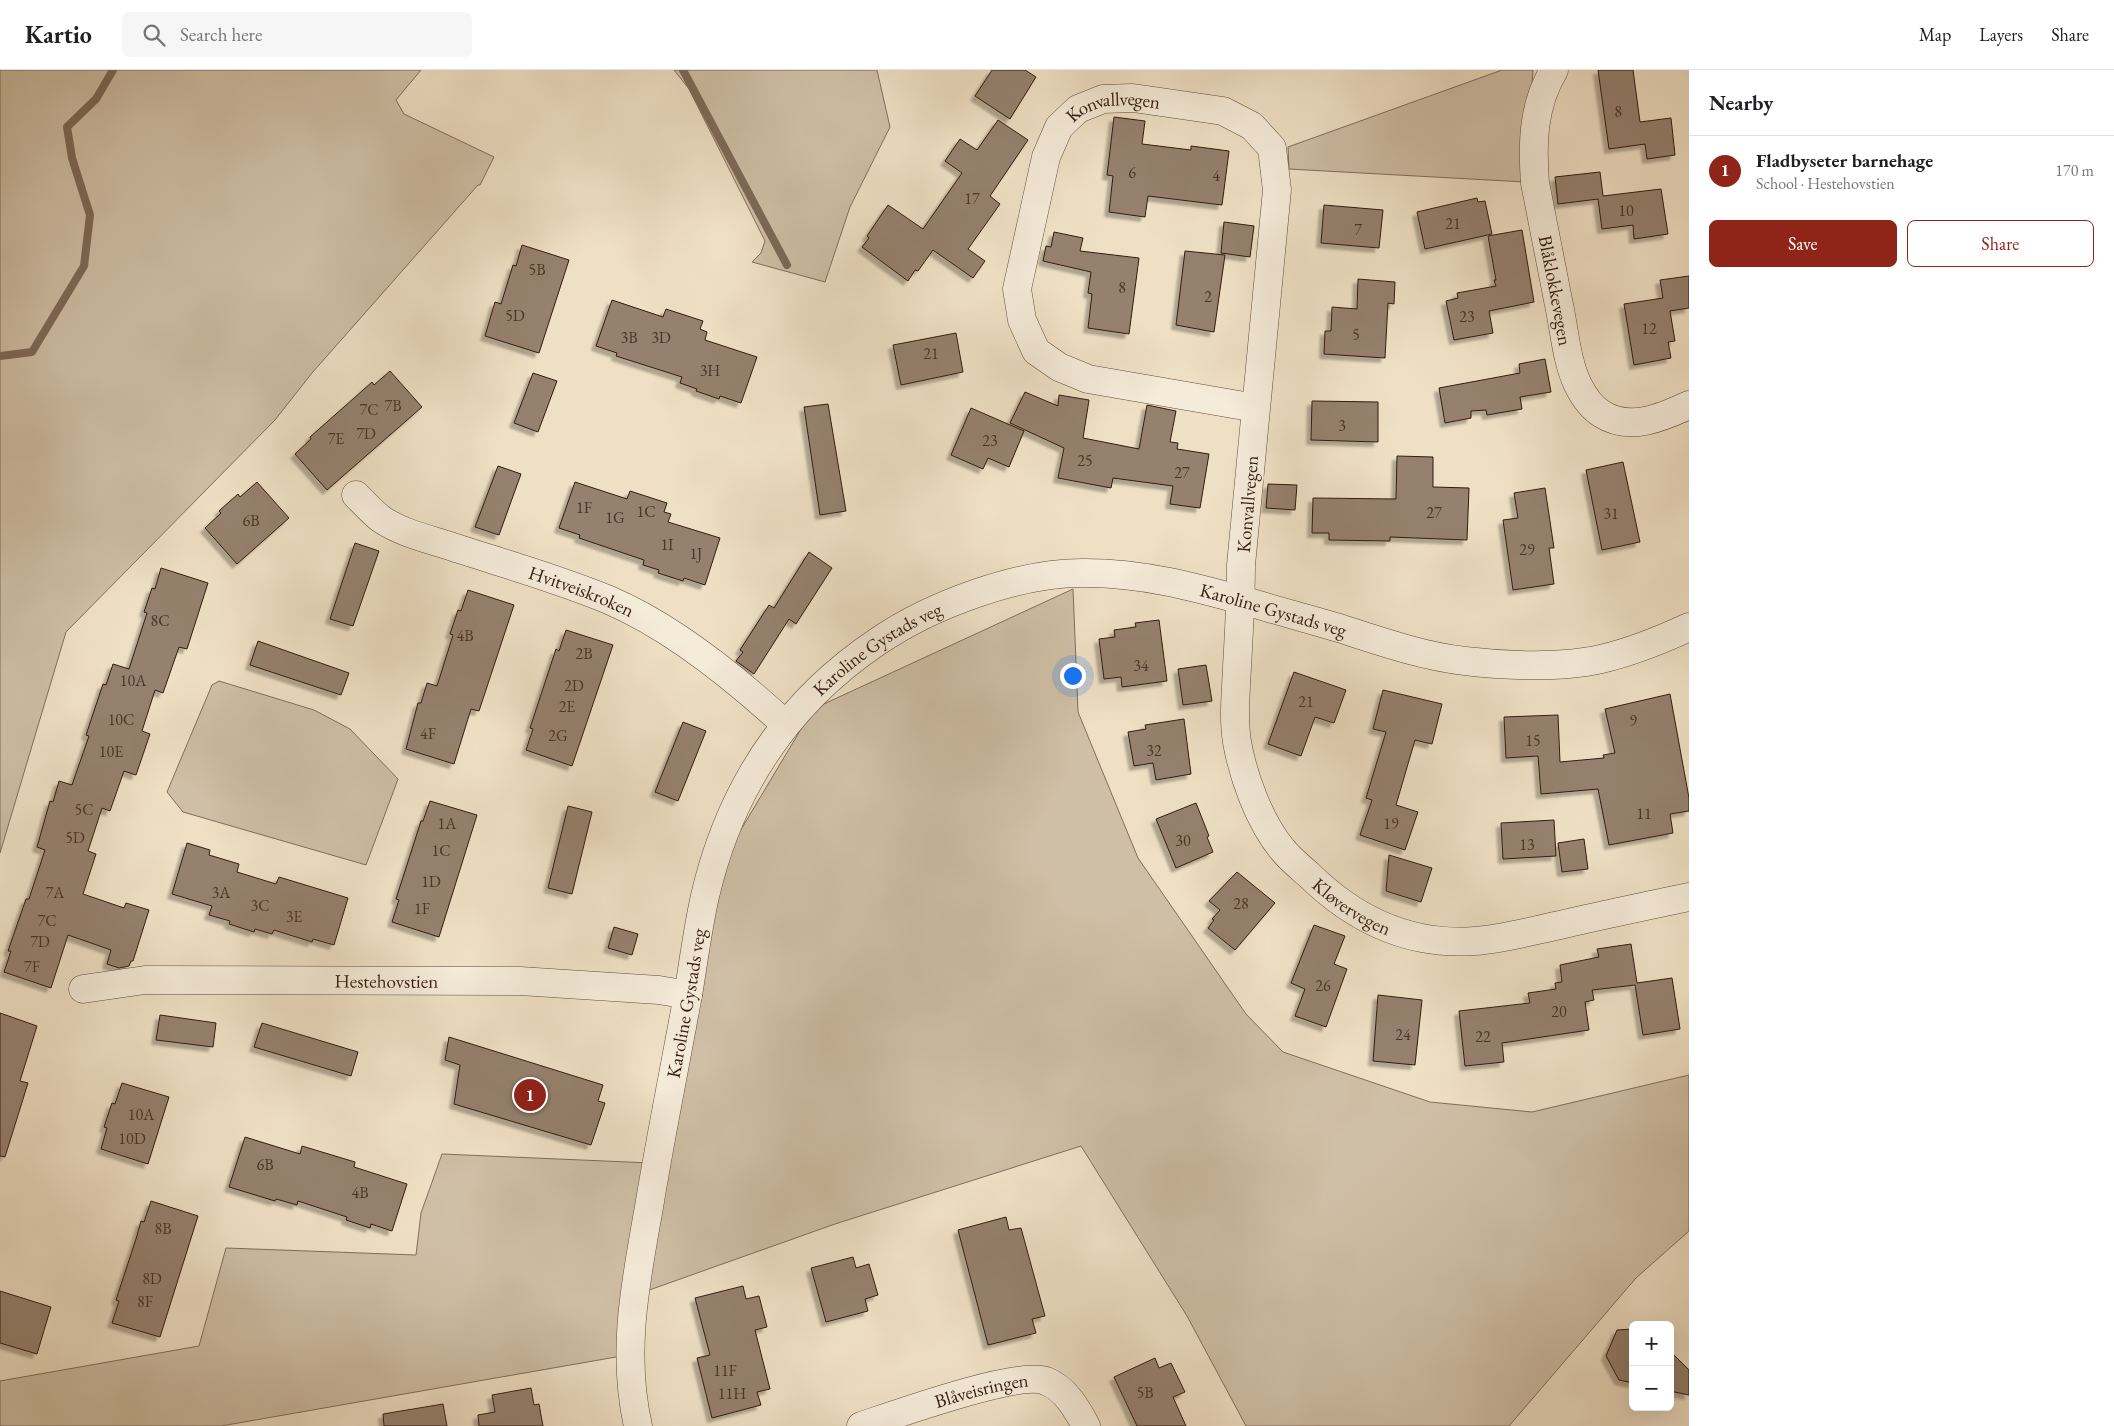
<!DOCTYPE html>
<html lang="en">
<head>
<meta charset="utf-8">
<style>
	:root { --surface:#fff; --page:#f6f6f6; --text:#202124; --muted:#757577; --line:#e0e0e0; --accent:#8f2418 }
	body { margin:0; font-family:"EB Garamond",serif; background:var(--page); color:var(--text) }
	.controls { position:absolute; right:15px; bottom:15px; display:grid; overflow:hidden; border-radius:8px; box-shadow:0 5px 20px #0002 }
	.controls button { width:45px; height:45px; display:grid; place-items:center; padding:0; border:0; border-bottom:1px solid var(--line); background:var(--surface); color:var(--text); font:25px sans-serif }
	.you { position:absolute; left:1072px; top:605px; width:18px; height:18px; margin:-12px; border:4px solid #fff; border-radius:50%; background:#1a73e8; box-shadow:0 0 0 8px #1a73e833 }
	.badge { display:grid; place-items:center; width:32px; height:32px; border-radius:50%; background:var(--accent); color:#fff; font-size:16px; font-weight:700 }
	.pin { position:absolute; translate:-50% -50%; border:2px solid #fff; box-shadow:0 1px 5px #0006 }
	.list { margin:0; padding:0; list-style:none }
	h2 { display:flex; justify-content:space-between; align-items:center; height:65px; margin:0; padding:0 20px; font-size:21px }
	h2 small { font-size:16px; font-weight:400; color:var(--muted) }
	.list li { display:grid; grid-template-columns:32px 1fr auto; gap:15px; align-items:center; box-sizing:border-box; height:70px; padding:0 20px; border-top:1px solid var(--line) }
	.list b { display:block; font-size:19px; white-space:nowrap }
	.list p { margin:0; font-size:16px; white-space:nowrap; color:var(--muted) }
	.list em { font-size:16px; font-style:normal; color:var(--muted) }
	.actions { display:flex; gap:10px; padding:15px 20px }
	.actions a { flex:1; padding:11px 0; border:1px solid var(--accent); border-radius:8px; text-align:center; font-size:18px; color:var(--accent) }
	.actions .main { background:var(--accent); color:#fff }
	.icon { flex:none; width:28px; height:28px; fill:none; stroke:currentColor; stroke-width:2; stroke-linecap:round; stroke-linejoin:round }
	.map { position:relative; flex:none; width:1689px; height:1356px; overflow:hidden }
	header { display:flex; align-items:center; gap:30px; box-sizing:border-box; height:70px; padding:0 25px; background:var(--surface); border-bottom:1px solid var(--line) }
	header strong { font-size:24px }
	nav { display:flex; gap:28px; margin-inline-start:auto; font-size:18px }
	.search { width:350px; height:45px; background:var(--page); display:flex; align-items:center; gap:12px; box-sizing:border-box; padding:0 18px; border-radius:8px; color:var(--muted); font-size:19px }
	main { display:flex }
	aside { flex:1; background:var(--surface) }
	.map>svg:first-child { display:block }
	.green { fill:#cfbfa6; stroke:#816d5b }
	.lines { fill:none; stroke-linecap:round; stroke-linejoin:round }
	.stream { stroke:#7d6957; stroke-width:8 }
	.building { fill:#95816e; stroke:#331b10; filter:url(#shadow) }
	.minor-casing { stroke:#624c3d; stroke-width:29 }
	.minor { stroke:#f5ebd9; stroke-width:28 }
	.labels { text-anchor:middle; stroke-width:4; stroke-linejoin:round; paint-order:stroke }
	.number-label { font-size:16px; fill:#4c3428 }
	.street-label { font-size:19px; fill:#331b10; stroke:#f5ebd9 }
</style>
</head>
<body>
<header>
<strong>Kartio</strong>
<div class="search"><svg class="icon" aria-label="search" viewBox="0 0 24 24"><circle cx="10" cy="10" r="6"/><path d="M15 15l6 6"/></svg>Search here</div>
<nav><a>Map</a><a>Layers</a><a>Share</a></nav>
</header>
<main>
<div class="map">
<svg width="1689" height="1356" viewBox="0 0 1689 1356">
	<defs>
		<filter id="shadow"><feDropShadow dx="-4.5" dy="4.5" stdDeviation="1" flood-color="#0004"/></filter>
	</defs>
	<rect width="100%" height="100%" fill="#efe0c5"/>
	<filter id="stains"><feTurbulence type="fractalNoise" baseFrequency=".004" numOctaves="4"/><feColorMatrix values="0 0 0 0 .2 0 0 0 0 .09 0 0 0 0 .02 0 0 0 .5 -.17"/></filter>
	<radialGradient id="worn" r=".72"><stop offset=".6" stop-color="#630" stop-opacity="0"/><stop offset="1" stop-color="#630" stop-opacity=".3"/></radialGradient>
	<path class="green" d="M 0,0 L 421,0 L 396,30 L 404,44 L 494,87 L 480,115 L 478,115 L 312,303 L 275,350 L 66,562 L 0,783 Z
		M 674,0 L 877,0 L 890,57 L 850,137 L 825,212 L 752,192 L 761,183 L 765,171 L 689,19 Z
		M 1502,0 L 1533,0 L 1525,112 L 1289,99 L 1288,77 Z
		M 1073,519 L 1078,642 L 1138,788 L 1246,944 L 1283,982 L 1430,1032 L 1532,1042 L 1689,1005 L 1689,1161 L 1636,1208 L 1509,1356 L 1246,1356 L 1187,1246 L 1081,1076 L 835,1154 L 638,1224 L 639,1283 L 221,1356 L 0,1356 L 0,1311 L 199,1276 L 226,1178 L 416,1185 L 421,1143 L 442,1084 L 651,1093 L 706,818 L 813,639 Z
		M 219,611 L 314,640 L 350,659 L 398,709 L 366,795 L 183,742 L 167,722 L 212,615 Z"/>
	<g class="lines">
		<path class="stream" d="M 683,0 L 787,195
			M 0,286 L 32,282 L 84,196 L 90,145 L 72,88 L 67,57 L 96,29 L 113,0"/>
	</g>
	<path class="building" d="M 992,0 L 1025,0 L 1036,7 L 1010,49 L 975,26 Z
		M 1598,0 L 1633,0 L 1640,52 L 1671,48 L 1675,85 L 1647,89 L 1645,74 L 1609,79 Z
		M 1114,47 L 1145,51 L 1142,74 L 1191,80 L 1191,76 L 1229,81 L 1222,135 L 1148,126 L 1145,147 L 1109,142 L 1113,106 L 1107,105 Z
		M 998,50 L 1028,70 L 990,126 L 1000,134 L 968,179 L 985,191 L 973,208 L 933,180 L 918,201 L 915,200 L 908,211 L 862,177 L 869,168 L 867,166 L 888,135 L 923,159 L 962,103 L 945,91 L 960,69 L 977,80 Z
		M 1600,102 L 1603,126 L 1661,119 L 1668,164 L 1634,169 L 1633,155 L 1602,159 L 1598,129 L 1558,134 L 1555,107 Z
		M 1477,128 L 1478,132 L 1485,131 L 1492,164 L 1425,179 L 1417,142 Z
		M 1324,135 L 1383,140 L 1379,178 L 1321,173 Z
		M 1224,152 L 1254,156 L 1250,187 L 1221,183 Z
		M 1522,160 L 1534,232 L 1489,241 L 1493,263 L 1454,270 L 1446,231 L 1458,228 L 1457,223 L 1496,216 L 1494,210 L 1496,210 L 1488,166 Z
		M 1054,162 L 1083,168 L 1080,181 L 1139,188 L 1129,264 L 1088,258 L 1092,224 L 1088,223 L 1091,202 L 1043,191 L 1046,176 L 1051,177 Z
		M 522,175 L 569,190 L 539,283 L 485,266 L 495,232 L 501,234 L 513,195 L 516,196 Z
		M 1185,181 L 1225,185 L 1214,262 L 1176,255 Z
		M 1689,206 L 1689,238 L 1670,241 L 1675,271 L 1668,272 L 1671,288 L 1634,295 L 1624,234 L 1663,228 L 1660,210 Z
		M 1358,209 L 1395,212 L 1394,234 L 1388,233 L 1385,288 L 1324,284 L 1325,261 L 1331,261 L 1332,237 L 1357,239 Z
		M 612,230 L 663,247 L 666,239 L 703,251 L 700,259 L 707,262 L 705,270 L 757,287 L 741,333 L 720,326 L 719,329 L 696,321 L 697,319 L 680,313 L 682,307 L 616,286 L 617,283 L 596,276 Z
		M 956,263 L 963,302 L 901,315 L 893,275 Z
		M 1545,289 L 1551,322 L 1520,327 L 1522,339 L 1487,345 L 1486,340 L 1471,341 L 1471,348 L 1445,353 L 1439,318 L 1520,303 L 1519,294 Z
		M 390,301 L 422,337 L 327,420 L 295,384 L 311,369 L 310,367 L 353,329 L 372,312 L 374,315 Z
		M 533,303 L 557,311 L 538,362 L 514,353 Z
		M 1025,322 L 1058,336 L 1059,325 L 1089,330 L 1083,368 L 1139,379 L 1147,335 L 1176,341 L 1170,372 L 1178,373 L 1177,379 L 1209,384 L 1200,438 L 1170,434 L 1173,416 L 1113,408 L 1111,418 L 1058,408 L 1064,378 L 1010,353 Z
		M 1312,331 L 1378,332 L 1378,372 L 1311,370 Z
		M 828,334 L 846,441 L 820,445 L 804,337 Z
		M 971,338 L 1024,361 L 1009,397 L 988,388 L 983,399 L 951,385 Z
		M 1397,386 L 1433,387 L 1433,417 L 1469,418 L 1467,470 L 1390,467 L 1390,471 L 1329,470 L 1329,463 L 1312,463 L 1313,428 L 1396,429 Z
		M 1623,392 L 1640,472 L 1602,480 L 1586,400 Z
		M 498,396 L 521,404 L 499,465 L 475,457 Z
		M 257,412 L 289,448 L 237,494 L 205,458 L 221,443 L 219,441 L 238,424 L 240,427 Z
		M 575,412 L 627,429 L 630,421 L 667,433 L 664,442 L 671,444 L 668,452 L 720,468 L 705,515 L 684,508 L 683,511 L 658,503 L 659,500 L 643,495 L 644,490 L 579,468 L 580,465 L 559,458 Z
		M 1268,414 L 1297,415 L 1295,440 L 1266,438 Z
		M 1545,418 L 1554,478 L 1549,478 L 1554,514 L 1513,520 L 1503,450 L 1518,448 L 1514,423 Z
		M 355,473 L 379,481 L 353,556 L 330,549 Z
		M 809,482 L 832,498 L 796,554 L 789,549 L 754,604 L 736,591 L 743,582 L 740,580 L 769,535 L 774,538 Z
		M 161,498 L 208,513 L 187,579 L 179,577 L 163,623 L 155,620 L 142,661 L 150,664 L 136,705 L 124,701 L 110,741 L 102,738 L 88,781 L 96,784 L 83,824 L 124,838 L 126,833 L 149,840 L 133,891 L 131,891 L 129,896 L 119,898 L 107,894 L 111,880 L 68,865 L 51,918 L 4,902 L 11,881 L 8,881 L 26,829 L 29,829 L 45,780 L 37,777 L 50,731 L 53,732 L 59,711 L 72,715 L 89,666 L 86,665 L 103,614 L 106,615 L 113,594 L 129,599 L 147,543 L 144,542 L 152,518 L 155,519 Z
		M 468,520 L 514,535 L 479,641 L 471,639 L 454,694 L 406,679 L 418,633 L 421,633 L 427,613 L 437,616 L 453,565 L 450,564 L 458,540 L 461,541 Z
		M 1159,550 L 1167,611 L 1122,617 L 1121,607 L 1104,609 L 1099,569 L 1115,567 L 1114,560 L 1136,557 L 1135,553 Z
		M 566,560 L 613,575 L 572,696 L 526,680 L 533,659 L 530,658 L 556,579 L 559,581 Z
		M 258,571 L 349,603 L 341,625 L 250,595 Z
		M 1206,595 L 1212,631 L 1183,635 L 1178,599 Z
		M 1294,602 L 1346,620 L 1334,653 L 1315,647 L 1301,686 L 1268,674 Z
		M 1383,620 L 1442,634 L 1432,674 L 1415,670 L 1396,735 L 1418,742 L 1405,780 L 1360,765 L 1372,730 L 1366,728 L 1386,662 L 1373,659 Z
		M 1670,624 L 1689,728 L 1689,741 L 1670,744 L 1673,763 L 1609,775 L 1598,719 L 1541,724 L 1538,686 L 1506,688 L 1504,647 L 1558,645 L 1560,692 L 1604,688 L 1603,685 L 1615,683 L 1605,639 Z
		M 1184,649 L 1191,704 L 1156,710 L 1153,693 L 1134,696 L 1128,662 L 1146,659 L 1145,655 Z
		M 683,652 L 706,661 L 678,731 L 655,722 Z
		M 430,731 L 477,745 L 439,867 L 392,852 L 399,830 L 396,829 L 421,751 L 423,751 Z
		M 1196,733 L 1209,766 L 1207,767 L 1213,782 L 1176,798 L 1156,749 Z
		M 568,736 L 592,742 L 572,824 L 548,818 Z
		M 1554,750 L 1556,786 L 1503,789 L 1501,753 Z
		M 1584,769 L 1588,799 L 1562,802 L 1558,773 Z
		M 187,773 L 210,780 L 209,785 L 239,794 L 237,802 L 276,814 L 279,807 L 348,828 L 334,875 L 313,869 L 312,872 L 274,860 L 272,864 L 255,859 L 254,862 L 229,854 L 230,851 L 209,845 L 212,836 L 172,824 Z
		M 1389,785 L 1432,798 L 1421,832 L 1386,821 Z
		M 1237,802 L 1275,833 L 1235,880 L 1208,858 L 1214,850 L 1212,849 L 1220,840 L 1209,831 Z
		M 1314,855 L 1345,866 L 1334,894 L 1347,899 L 1326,957 L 1295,946 L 1305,919 L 1291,913 Z
		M 614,857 L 638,864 L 632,885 L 608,878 Z
		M 1631,874 L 1637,913 L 1672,908 L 1680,959 L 1643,965 L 1635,915 L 1592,920 L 1594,930 L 1585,932 L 1589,960 L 1502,973 L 1504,992 L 1465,996 L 1459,941 L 1530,933 L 1528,923 L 1556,919 L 1555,913 L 1562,912 L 1560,895 L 1599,887 L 1597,879 Z
		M 1378,925 L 1422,930 L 1415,995 L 1373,991 Z
		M 0,943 L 37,956 L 20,1011 L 28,1013 L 5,1087 L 0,1086 Z
		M 160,945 L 216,953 L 213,977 L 156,970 Z
		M 262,953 L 358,982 L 351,1006 L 254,977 Z
		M 449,967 L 603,1015 L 598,1031 L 605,1033 L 591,1075 L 454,1034 L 460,995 L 445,990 Z
		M 122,1013 L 169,1027 L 148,1094 L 101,1079 L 107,1058 L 104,1057 L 112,1033 L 115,1034 Z
		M 245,1067 L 300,1084 L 302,1076 L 355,1092 L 354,1097 L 407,1114 L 392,1161 L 371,1154 L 370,1158 L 346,1150 L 347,1147 L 298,1131 L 297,1135 L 276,1129 L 275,1131 L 229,1117 Z
		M 151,1131 L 198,1146 L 160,1267 L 112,1253 L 119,1231 L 116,1230 L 136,1169 L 141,1151 L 144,1152 Z
		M 1006,1147 L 1009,1160 L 1021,1158 L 1045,1246 L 1032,1249 L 1036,1263 L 988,1275 L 958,1160 Z
		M 853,1187 L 856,1198 L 869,1194 L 878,1225 L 865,1229 L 868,1241 L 826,1252 L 811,1198 Z
		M 743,1216 L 746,1229 L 759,1226 L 767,1257 L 755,1260 L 770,1319 L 757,1322 L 761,1335 L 712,1348 L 697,1288 L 710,1285 L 695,1228 Z
		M 0,1221 L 51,1237 L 37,1284 L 0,1273 Z
		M 1633,1259 L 1633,1313 L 1619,1310 L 1606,1286 L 1617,1260 Z
		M 1670,1281 L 1689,1300 L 1689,1325 L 1670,1321 Z
		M 1155,1288 L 1159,1298 L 1171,1293 L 1185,1322 L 1173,1327 L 1186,1356 L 1137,1356 L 1114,1307 Z
		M 531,1318 L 534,1335 L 539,1334 L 543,1356 L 479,1356 L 478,1345 L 495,1342 L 492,1325 Z
		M 443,1334 L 447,1356 L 384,1356 L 383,1344 Z"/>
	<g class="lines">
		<g class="minor-casing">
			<g id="minor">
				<path id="s1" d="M 1554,0 C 1533,35 1532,73 1535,113 C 1543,155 1552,198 1560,240 C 1565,265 1567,292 1578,315 C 1583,325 1592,338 1602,344 C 1630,362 1663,347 1689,335"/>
				<path id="s2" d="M 1256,338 L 1088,309 L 1059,297 L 1036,281 L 1022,250 L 1017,219 L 1046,87 L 1059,57 L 1078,39 L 1103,29 L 1133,28 L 1223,41 L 1252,56 L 1272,78 L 1277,120 L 1241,495 C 1241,529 1239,563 1237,597 C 1236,621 1233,648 1237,672 C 1243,706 1259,751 1282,779 C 1289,788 1300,797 1309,805 C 1355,850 1409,876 1475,871 C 1503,869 1532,861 1560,855 C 1603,845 1646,836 1689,827"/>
				<path id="s3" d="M 356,425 C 364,433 372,442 381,449 C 403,464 433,470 459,479 C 509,495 561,510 609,530 C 672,557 735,608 785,654"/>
				<path id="s4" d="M 83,919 L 145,910 L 520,911 L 659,920 L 688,925"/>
				<path id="s5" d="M 638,1356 C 621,1281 636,1210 649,1137 C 661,1064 676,991 689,919 C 694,888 698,857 705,826 C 730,719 785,634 877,572 C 931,535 1019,502 1085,503 C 1144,503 1195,517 1252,533 C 1282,542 1312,550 1342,559 C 1382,572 1423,586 1465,591 C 1506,596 1562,598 1601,589 C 1631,582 1661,570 1689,557"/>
				<path id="s6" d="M 861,1356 C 894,1345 1019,1300 1046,1311 C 1065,1318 1077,1339 1086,1356"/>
			</g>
		</g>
		<use href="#minor" class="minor"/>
	</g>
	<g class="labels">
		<g class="number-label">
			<text x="1618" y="47">8</text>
			<text x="1132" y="108">6</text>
			<text x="1216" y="111">4</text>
			<text x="972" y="134">17</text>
			<text x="1626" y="146">10</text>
			<text x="1453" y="159">21</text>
			<text x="1358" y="165">7</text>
			<text x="537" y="205">5B</text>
			<text x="1122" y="223">8</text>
			<text x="1208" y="232">2</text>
			<text x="515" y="251">5D</text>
			<text x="1467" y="252">23</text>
			<text x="1649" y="264">12</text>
			<text x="1356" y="270">5</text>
			<text x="629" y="273">3B</text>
			<text x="661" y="273">3D</text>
			<text x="931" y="289">21</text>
			<text x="710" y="306">3H</text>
			<text x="393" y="341">7B</text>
			<text x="369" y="345">7C</text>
			<text x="1342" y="361">3</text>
			<text x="366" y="369">7D</text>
			<text x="336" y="374">7E</text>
			<text x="990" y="376">23</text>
			<text x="1085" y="396">25</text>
			<text x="1182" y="408">27</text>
			<text x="584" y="443">1F</text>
			<text x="646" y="447">1C</text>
			<text x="1434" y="448">27</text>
			<text x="1611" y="449">31</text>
			<text x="615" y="453">1G</text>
			<text x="251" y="456">6B</text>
			<text x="667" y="480">1I</text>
			<text x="1527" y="485">29</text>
			<text x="696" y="489">1J</text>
			<text x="160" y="556">8C</text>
			<text x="465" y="571">4B</text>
			<text x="584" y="589">2B</text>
			<text x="1141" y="601">34</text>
			<text x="133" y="616">10A</text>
			<text x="574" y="621">2D</text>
			<text x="1306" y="637">21</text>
			<text x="567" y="642">2E</text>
			<text x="121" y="655">10C</text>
			<text x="1633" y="656">9</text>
			<text x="428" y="669">4F</text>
			<text x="558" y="671">2G</text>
			<text x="1533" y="676">15</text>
			<text x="1154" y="686">32</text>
			<text x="111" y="687">10E</text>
			<text x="84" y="745">5C</text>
			<text x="1644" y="749">11</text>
			<text x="447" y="759">1A</text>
			<text x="1391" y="759">19</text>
			<text x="75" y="773">5D</text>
			<text x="1183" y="776">30</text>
			<text x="1527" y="780">13</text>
			<text x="441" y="786">1C</text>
			<text x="431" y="817">1D</text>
			<text x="55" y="828">7A</text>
			<text x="221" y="828">3A</text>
			<text x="1241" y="839">28</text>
			<text x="260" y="841">3C</text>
			<text x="422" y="844">1F</text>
			<text x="294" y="852">3E</text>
			<text x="47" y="856">7C</text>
			<text x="40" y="877">7D</text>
			<text x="32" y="902">7F</text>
			<text x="1323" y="921">26</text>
			<text x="1559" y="947">20</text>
			<text x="1403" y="970">24</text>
			<text x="1483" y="972">22</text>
			<text x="141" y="1050">10A</text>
			<text x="132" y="1074">10D</text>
			<text x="265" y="1100">6B</text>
			<text x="360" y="1128">4B</text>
			<text x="163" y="1164">8B</text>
			<text x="152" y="1214">8D</text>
			<text x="145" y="1237">8F</text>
			<text x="725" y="1306">11F</text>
			<text x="1145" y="1328">5B</text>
			<text x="732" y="1329">11H</text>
		</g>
		<g class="street-label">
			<text dy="7" stroke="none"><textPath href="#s2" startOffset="525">Konvallvegen</textPath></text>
			<text dy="7" stroke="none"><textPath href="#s1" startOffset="226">Blåklokkevegen</textPath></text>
			<text transform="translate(1247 434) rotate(-85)" y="7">Konvallvegen</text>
			<text dy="7" stroke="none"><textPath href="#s3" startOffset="248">Hvitveiskroken</textPath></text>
			<text dy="7" stroke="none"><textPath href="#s5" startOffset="1266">Karoline Gystads veg</textPath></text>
			<text dy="7" stroke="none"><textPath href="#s5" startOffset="848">Karoline Gystads veg</textPath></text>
			<text dy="7" stroke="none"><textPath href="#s2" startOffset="1504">Kløvervegen</textPath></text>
			<text dy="7" stroke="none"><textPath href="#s4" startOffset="304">Hestehovstien</textPath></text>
			<text dy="7" stroke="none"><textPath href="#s5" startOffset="428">Karoline Gystads veg</textPath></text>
			<text dy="7" stroke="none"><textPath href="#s6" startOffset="126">Blåveisringen</textPath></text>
		</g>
	</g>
	<rect width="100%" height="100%" filter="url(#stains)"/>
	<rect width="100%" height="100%" fill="url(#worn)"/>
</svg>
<div class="controls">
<button>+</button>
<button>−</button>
</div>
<div class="you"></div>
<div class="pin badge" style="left:530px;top:1025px">1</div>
</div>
<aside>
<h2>Nearby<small></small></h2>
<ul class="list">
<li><span class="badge">1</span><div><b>Fladbyseter barnehage</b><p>School · Hestehovstien</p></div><em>170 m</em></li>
</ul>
<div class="actions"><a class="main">Save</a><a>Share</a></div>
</aside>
</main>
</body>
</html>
